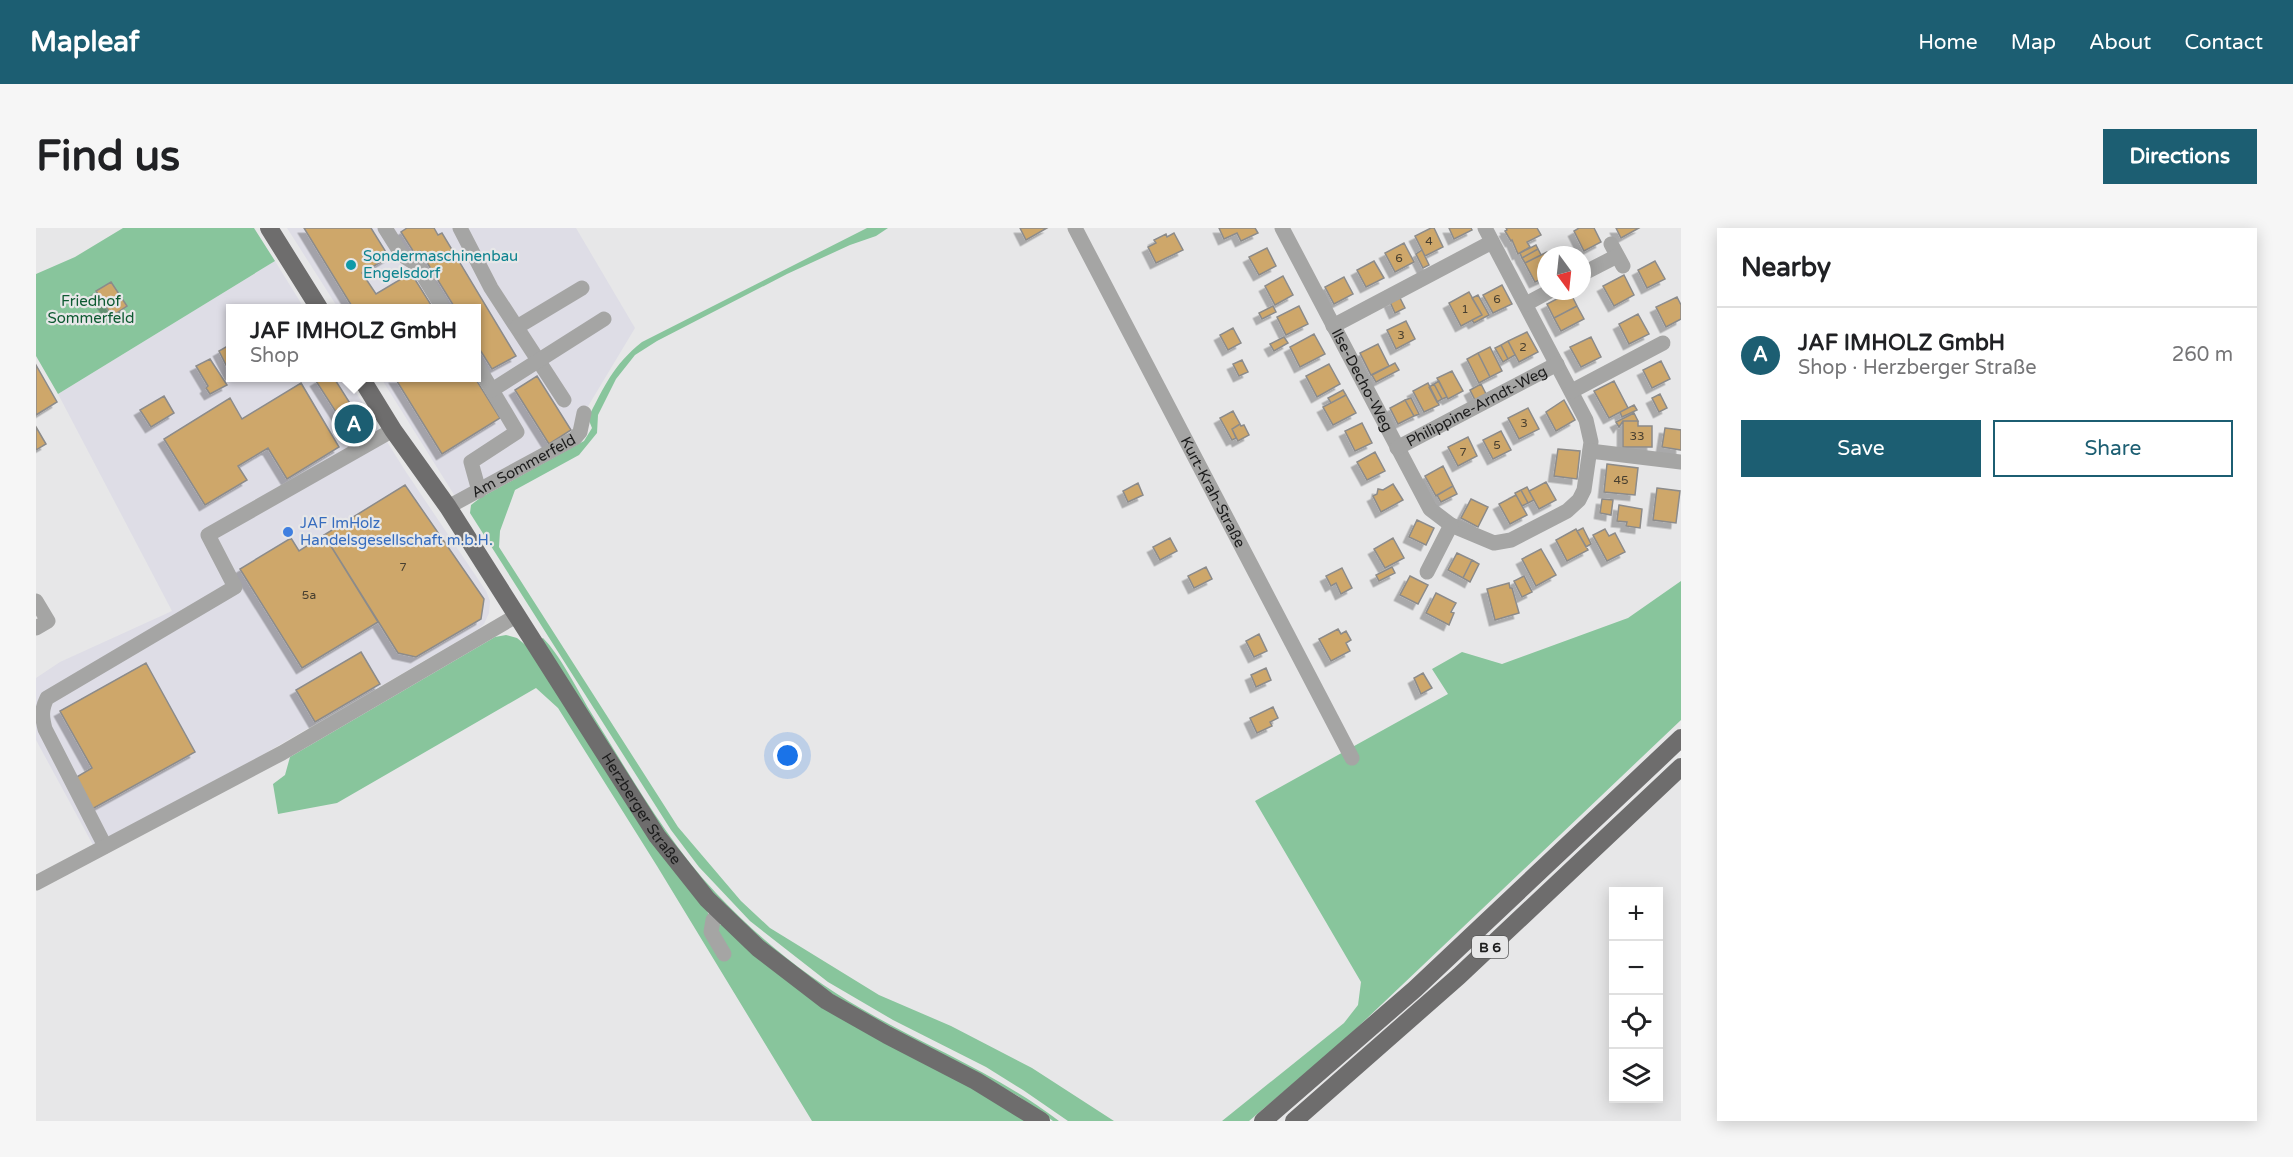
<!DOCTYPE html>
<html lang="en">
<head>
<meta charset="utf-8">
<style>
	:root { --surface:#fff; --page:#f6f6f6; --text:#202124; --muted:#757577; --line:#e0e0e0; --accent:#1c5e72 }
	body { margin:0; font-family:"Varela Round",sans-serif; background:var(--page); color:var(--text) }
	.controls { position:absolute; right:18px; bottom:18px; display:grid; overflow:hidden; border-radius:0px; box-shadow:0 3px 15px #0003 }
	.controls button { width:54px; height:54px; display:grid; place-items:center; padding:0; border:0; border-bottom:2px solid var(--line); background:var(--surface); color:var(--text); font:30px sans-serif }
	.compass { position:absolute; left:1501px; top:18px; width:54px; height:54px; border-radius:50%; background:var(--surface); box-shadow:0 3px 15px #0003; rotate:165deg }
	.you { position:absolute; left:752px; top:528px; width:21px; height:21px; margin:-15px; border:4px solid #fff; border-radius:50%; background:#1a73e8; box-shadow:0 0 0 9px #1a73e833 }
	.badge { display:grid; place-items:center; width:39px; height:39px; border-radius:50%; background:var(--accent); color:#fff; font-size:20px; font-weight:700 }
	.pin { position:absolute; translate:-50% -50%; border:3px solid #fff; box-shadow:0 2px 6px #0006 }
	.popup { position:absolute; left:190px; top:76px; width:255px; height:78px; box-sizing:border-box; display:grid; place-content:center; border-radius:0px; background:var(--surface); filter:drop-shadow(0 2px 4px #0005); font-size:20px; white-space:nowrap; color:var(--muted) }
	.popup b { font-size:22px; color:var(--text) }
	.popup::after { content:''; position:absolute; left:50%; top:100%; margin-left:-12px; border:12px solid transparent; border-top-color:var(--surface) }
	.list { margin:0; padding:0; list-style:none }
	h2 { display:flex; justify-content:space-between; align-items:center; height:78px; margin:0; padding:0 24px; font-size:26px }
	h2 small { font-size:20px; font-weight:400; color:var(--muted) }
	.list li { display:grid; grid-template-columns:39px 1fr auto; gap:18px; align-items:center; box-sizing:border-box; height:96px; padding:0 24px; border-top:2px solid var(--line) }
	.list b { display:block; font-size:22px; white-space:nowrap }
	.list p { margin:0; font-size:20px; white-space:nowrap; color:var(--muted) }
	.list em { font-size:20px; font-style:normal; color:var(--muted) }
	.actions { display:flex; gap:12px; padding:18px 24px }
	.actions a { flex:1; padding:14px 0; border:2px solid var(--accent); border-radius:0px; text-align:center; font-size:21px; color:var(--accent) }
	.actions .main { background:var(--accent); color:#fff }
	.icon { flex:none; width:33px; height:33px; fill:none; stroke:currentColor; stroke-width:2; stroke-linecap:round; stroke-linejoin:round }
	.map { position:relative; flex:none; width:1645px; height:893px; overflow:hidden; border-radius:0px }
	header { display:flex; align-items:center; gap:36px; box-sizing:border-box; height:84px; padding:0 30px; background:var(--accent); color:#fff }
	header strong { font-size:28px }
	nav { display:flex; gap:33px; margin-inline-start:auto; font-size:21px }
	.intro { display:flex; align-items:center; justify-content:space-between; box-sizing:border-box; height:144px; padding:0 36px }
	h1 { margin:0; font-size:42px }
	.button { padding:15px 27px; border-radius:0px; background:var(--accent); color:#fff; font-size:21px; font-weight:700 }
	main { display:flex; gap:36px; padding:0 36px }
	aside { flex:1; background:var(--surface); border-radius:0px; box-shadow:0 3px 15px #0003 }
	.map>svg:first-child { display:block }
	.built { fill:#dedde6 }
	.green { fill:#88c59c }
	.building { fill:#cea76b; stroke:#8c8b8a; stroke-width:1.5; filter:url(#shadow) }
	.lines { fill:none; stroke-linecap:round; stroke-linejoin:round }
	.minor { stroke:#a5a5a4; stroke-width:15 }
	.major { stroke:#6e6d6d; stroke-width:18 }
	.culture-dot { fill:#0f9aa8; stroke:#e7e7e8; stroke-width:2 }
	.shop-dot { fill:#3f7fe0; stroke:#e7e7e8; stroke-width:2 }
	.labels { text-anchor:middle; stroke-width:4.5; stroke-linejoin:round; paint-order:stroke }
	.number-label { font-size:12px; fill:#483f30 }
	.shield { fill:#e7e7e8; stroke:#595959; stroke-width:1.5 }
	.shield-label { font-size:14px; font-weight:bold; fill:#1c1c1c }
	.culture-label { font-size:15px; fill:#0d838f; stroke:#e7e7e8; text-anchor:start }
	.park-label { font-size:15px; fill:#0e5a32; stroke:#e7e7e8 }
	.street-label { font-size:15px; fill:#1c1c1c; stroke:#e7e7e8 }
	.shop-label { font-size:15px; fill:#366cbe; stroke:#e7e7e8; text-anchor:start }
</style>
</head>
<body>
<header>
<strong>Mapleaf</strong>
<nav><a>Home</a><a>Map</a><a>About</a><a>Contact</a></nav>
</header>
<div class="intro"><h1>Find us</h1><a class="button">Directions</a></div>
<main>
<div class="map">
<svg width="1645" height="893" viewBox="0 0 1645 893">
	<defs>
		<filter id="shadow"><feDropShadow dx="-5.5" dy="5.5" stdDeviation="0" flood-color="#0004"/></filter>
	</defs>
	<rect width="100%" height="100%" fill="#e7e7e8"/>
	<path class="built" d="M 251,0 L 540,0 L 599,100 L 548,185 L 544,204 L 422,273 L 345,150 L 441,150 L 441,80 L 302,80 Z
		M 239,33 L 268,80 L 195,80 L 195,150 L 311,150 L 370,244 L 450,363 L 454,373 L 453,385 L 448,396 L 441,402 L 221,530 L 57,617 L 0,512 L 0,450 L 24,434 L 136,383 L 22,166 Z"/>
	<path class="green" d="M 87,0 L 218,0 L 239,33 L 22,166 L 0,128 L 0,46 L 39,29 Z
		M 831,0 L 852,0 L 840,8 L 814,17 L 751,46 L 621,113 L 599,127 L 580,151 L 562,187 L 561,205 L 543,227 L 479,262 L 464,303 L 463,319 L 642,599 L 705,673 L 734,700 L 843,767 L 915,798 L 996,840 L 1078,893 L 1032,893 L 987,862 L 950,839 L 857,792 L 792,754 L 714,693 L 663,639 L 635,602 L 434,285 L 435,277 L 444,270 L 548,213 L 556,200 L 552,190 C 568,159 577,137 606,114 Z
		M 1645,353 L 1645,492 L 1305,815 L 1213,893 L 1186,893 L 1308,795 L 1322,777 L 1325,754 L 1219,573 L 1412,466 L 1396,441 L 1426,424 L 1466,436 L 1592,390 Z
		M 470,407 L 481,410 L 492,419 L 671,682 L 679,707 L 683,696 L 689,698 L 992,893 L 776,893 L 621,638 L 522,480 L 500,460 L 301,575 L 242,586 L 237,556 L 249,547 L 254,529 L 459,409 Z
		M 507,410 C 524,427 541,461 554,483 C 593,545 630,612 680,665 C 723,711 772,750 826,781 C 891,819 962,846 1023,893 L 1017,893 L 982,868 L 854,800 L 786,760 L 728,716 L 677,667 L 628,606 L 505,411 Z"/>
	<path class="building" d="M 268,0 L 335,0 L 353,29 L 326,45 L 340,66 L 375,45 L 397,80 L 317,80 Z
		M 371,0 L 398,0 L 402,7 L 406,5 L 480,128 L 456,141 L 441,117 L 441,80 L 419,80 L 384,23 L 379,26 L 365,4 Z
		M 984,0 L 1011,0 L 990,12 Z
		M 1183,0 L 1219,0 L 1222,5 L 1205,13 L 1201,5 L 1188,11 Z
		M 1395,0 L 1398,0 L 1407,19 L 1389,28 L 1379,8 Z
		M 1413,0 L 1435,0 L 1436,2 L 1418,11 Z
		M 1470,0 L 1501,0 L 1505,7 L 1491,14 L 1494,19 L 1482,26 L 1476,12 L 1475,13 L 1469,3 L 1471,2 Z
		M 1543,0 L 1558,0 L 1565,14 L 1548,23 L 1538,3 Z
		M 1580,0 L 1603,0 L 1585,10 Z
		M 1138,5 L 1147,22 L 1120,35 L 1112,19 L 1120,15 L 1118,12 L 1130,6 L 1131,9 Z
		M 1368,15 L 1378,34 L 1359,44 L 1349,25 Z
		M 1500,17 L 1502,21 L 1486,30 L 1484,25 Z
		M 1231,20 L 1240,38 L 1223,47 L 1213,29 Z
		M 1502,21 L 1505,27 L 1489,35 L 1486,30 Z
		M 1386,22 L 1393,37 L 1387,40 L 1380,26 Z
		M 1511,24 L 1513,27 L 1510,27 L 1510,49 L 1499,54 L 1489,35 Z
		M 1338,33 L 1348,50 L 1330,59 L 1321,42 Z
		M 1619,33 L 1629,51 L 1611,60 L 1602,42 Z
		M 1588,47 L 1598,67 L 1578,78 L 1567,58 Z
		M 1247,48 L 1257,67 L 1239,77 L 1229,58 Z
		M 1308,49 L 1317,66 L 1298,76 L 1289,59 Z
		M 75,54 L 91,78 L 76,88 L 60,63 Z
		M 1466,57 L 1476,76 L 1457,85 L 1447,67 Z
		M 1433,64 L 1446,87 L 1425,98 L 1413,75 Z
		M 1534,64 L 1541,78 L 1518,90 L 1511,76 Z
		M 1442,67 L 1453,87 L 1438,95 L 1436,92 L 1446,87 L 1436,70 Z
		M 1641,69 L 1645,77 L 1645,91 L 1630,99 L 1620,79 Z
		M 1364,70 L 1369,80 L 1359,85 L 1354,74 Z
		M 1237,78 L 1240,84 L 1226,91 L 1223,85 Z
		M 1263,78 L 1272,96 L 1250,107 L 1241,89 Z
		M 1541,78 L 1548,91 L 1525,103 L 1518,90 Z
		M 1602,86 L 1613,106 L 1593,116 L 1583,96 Z
		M 1370,93 L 1379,111 L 1360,121 L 1351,102 Z
		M 1197,100 L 1205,115 L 1192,122 L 1184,107 Z
		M 1491,104 L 1502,124 L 1483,134 L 1472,113 Z
		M 1278,106 L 1289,126 L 1264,139 L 1254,119 Z
		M 1248,109 L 1252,115 L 1238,123 L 1234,116 Z
		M 1555,109 L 1565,129 L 1545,139 L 1534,119 Z
		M 1472,113 L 1479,127 L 1472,131 L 1465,117 Z
		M 195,116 L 195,147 L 183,123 Z
		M 1342,116 L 1353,138 L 1335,147 L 1324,125 Z
		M 1465,117 L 1472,131 L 1467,134 L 1459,120 Z
		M 1454,119 L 1466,143 L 1454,149 L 1442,125 Z
		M 1442,125 L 1454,149 L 1443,155 L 1431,131 Z
		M 174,131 L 191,157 L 174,166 L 170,160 L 172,158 L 160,138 Z
		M 1206,132 L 1212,144 L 1203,148 L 1197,136 Z
		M 1625,133 L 1634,151 L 1616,160 L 1607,142 Z
		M 1359,135 L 1363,142 L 1340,154 L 1336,147 Z
		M 1293,136 L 1304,156 L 1281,169 L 1270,148 Z
		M 0,137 L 21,174 L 0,187 Z
		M 1416,143 L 1427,163 L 1412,171 L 1401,150 Z
		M 501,148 L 535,202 L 513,216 L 479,162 Z
		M 285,150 L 298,150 L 315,177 L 318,175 L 335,201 L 318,212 L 280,153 Z
		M 359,150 L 439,150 L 464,190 L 406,226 Z
		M 1403,153 L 1411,169 L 1406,171 L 1398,156 Z
		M 1578,153 L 1592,180 L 1573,190 L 1558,163 Z
		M 265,155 L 303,219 L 251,251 L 232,220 L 202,238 L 211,252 L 169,277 L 128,211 L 194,170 L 206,191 Z
		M 1392,155 L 1403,177 L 1388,184 L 1377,163 Z
		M 1398,156 L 1406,171 L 1401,174 L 1393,159 Z
		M 1445,156 L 1450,166 L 1439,172 L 1434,162 Z
		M 1307,162 L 1310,167 L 1295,175 L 1292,170 Z
		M 1624,166 L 1631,180 L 1623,184 L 1616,170 Z
		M 1310,167 L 1320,185 L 1297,197 L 1287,179 Z
		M 128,168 L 138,185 L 115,199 L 104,182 Z
		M 1375,170 L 1383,186 L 1378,188 L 1369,172 Z
		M 1369,172 L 1378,188 L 1362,196 L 1354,180 Z
		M 1528,172 L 1539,192 L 1520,203 L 1510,184 Z
		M 1598,177 L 1601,182 L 1586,189 L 1584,184 Z
		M 1492,180 L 1503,201 L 1483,211 L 1472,190 Z
		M 1197,183 L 1204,196 L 1196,201 L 1200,210 L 1196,212 L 1184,190 Z
		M 1598,185 L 1602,193 L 1587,193 L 1583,199 L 1580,194 Z
		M 1587,193 L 1602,193 L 1602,198 L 1616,198 L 1616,219 L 1587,219 Z
		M 1326,195 L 1336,215 L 1319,223 L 1309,203 Z
		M 1204,196 L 1205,198 L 1208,197 L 1213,207 L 1202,213 L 1196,201 Z
		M 0,199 L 10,216 L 0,222 Z
		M 1629,200 L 1645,202 L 1645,222 L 1626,219 Z
		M 1465,203 L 1475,222 L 1457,231 L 1447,212 Z
		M 1432,209 L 1441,228 L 1422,238 L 1412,219 Z
		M 1522,221 L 1544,223 L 1541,251 L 1518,248 Z
		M 1339,224 L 1349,243 L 1331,252 L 1321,234 Z
		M 1571,236 L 1602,240 L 1599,267 L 1568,264 Z
		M 1407,238 L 1417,258 L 1400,268 L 1389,248 Z
		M 1510,254 L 1520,272 L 1503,281 L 1493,263 Z
		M 1102,255 L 1107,267 L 1092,274 L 1087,263 Z
		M 1357,256 L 1367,272 L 1345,284 L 1337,268 L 1341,266 L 1342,261 L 1347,262 Z
		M 369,257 L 448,371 L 445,391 L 380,429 L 362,425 L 288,307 Z
		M 1417,258 L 1421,266 L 1405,274 L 1401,267 Z
		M 1491,259 L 1498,272 L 1492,275 L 1485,262 Z
		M 1621,260 L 1644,263 L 1640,295 L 1617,292 Z
		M 1485,262 L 1492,275 L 1486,278 L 1479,265 Z
		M 1480,267 L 1491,287 L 1474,296 L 1463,276 Z
		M 1435,271 L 1452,279 L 1442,299 L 1425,290 Z
		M 1566,271 L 1577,272 L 1575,287 L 1564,285 Z
		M 1583,277 L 1606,281 L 1604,300 L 1590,298 L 1591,294 L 1581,293 Z
		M 1381,292 L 1398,300 L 1390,317 L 1373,309 Z
		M 1547,300 L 1555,316 L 1550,319 L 1541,303 Z
		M 1540,301 L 1552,322 L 1531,333 L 1520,312 Z
		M 1569,301 L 1573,308 L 1579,305 L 1589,324 L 1571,333 L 1557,307 Z
		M 288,307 L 342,394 L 266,440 L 204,341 L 255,310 L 263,323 Z
		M 1134,310 L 1141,323 L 1124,332 L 1117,319 Z
		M 1357,310 L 1368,330 L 1349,340 L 1338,321 Z
		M 1505,321 L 1520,347 L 1500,358 L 1486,331 Z
		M 1421,325 L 1436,332 L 1427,350 L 1412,342 Z
		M 1436,332 L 1443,336 L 1434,354 L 1427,350 Z
		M 1170,339 L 1176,351 L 1158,360 L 1152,348 Z
		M 1356,339 L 1359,345 L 1343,353 L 1340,347 Z
		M 1306,340 L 1316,360 L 1305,366 L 1300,355 L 1295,358 L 1290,348 Z
		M 1374,348 L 1392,357 L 1382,376 L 1364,367 Z
		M 1488,348 L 1496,364 L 1486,369 L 1478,353 Z
		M 1473,355 L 1474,360 L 1476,360 L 1483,385 L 1459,392 L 1451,361 Z
		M 1400,365 L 1420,375 L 1415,384 L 1418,385 L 1413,397 L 1390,385 Z
		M 1302,401 L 1305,406 L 1310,403 L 1315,412 L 1310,415 L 1314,423 L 1295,433 L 1283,411 Z
		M 1223,406 L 1231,423 L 1218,429 L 1210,413 Z
		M 325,424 L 344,456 L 279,494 L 260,462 Z
		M 110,435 L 159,524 L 56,581 L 39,550 L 56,540 L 24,483 Z
		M 1230,440 L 1235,452 L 1220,459 L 1215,447 Z
		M 1387,445 L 1396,460 L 1385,466 L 1378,450 Z
		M 1237,479 L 1242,490 L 1234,494 L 1236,498 L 1221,505 L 1214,490 Z"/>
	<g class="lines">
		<g class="minor">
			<path d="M 349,0 L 366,27 L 380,36 L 407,80"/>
			<path d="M 424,0 L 455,60 L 528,172"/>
			<path id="s1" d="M 1039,0 L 1316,530"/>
			<path id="s2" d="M 1246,0 L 1394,281 L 1415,297 L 1458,315 L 1475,312 L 1531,283 L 1543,272 L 1548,262 L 1555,214 L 1550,192 L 1449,0"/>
			<path d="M 1575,16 L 1587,38"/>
			<path d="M 1546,46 L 1581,28"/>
			<path d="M 1490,76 L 1514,63"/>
			<path d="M 1297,98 L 1456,14"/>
			<path d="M 481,99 L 546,60"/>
			<path d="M 441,137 L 481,204 L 435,234 L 443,263"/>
			<path d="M 456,162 L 568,91"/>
			<path d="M 1536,163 L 1627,115"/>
			<path id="s3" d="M 1361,220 L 1521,136"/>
			<path d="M 1554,223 L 1645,234"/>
			<path id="s4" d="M 412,279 L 539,210 L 544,204 L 548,185"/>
			<path d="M 1391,344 L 1415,297"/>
			<path d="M 0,373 L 12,393 L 0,400"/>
			<path d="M 69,618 L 9,501 C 6,489 5,482 11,470 L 199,359 L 172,307 L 357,202"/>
			<path d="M 0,655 L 246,525 L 480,388"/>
			<path d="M 683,684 L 677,692 L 675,704 L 688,726"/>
		</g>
		<g class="major">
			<path d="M 233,0 L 283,80"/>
			<path id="s5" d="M 325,150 L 357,202 L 412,279 L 621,608 L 671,671 L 722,720 L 791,773 L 851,807 L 940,853 L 1005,893"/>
			<path d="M 1227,893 L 1379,761 L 1645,510"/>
			<path d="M 1258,893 L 1423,748 L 1645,539"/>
		</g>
	</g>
	<circle class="culture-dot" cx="315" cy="37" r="6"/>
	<circle class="shop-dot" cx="252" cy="304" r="6"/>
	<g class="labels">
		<g class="number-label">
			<text x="1393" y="17">4</text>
			<text x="1363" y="34">6</text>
			<text x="1461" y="75">6</text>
			<text x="1429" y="85">1</text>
			<text x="1365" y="111">3</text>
			<text x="1487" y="123">2</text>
			<text x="1488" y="199">3</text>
			<text x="1601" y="212">33</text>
			<text x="1461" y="221">5</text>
			<text x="1427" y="228">7</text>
			<text x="1585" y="256">45</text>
			<text x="367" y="343">7</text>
			<text x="273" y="371">5a</text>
		</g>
		<rect class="shield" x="1436" y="708" width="36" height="22" rx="4.5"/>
		<g class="shield-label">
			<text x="1454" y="724">B 6</text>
		</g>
		<g class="culture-label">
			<text x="327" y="33">Sondermaschinenbau<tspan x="327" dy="17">Engelsdorf</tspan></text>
		</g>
		<g class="park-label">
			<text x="55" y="78">Friedhof<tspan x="55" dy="17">Sommerfeld</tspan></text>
		</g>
		<g class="street-label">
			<text dy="5" stroke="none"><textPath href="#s2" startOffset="172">Ilse-Decho-Weg</textPath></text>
			<text dy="5" stroke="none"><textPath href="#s3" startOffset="90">Philippine-Arndt-Weg</textPath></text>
			<text dy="5" stroke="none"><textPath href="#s4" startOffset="86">Am Sommerfeld</textPath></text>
			<text dy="5" stroke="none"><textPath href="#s1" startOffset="298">Kurt-Krah-Straße</textPath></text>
			<text dy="5" stroke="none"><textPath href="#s5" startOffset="514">Herzberger Straße</textPath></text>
		</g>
		<g class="shop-label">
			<text x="264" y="300">JAF ImHolz<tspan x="264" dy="17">Handelsgesellschaft m.b.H.</tspan></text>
		</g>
	</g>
</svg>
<div class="controls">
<button>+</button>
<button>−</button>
<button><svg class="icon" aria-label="locate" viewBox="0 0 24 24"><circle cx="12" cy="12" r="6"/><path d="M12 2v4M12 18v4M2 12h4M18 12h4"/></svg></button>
<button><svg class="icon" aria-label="layers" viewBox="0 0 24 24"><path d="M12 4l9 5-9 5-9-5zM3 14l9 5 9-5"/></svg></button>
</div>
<svg class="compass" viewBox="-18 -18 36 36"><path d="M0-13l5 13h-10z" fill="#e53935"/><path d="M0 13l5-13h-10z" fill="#757577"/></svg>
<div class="you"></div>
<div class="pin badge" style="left:318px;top:196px">A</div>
<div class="popup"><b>JAF IMHOLZ GmbH</b>Shop</div>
</div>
<aside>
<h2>Nearby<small></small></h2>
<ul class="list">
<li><span class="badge">A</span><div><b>JAF IMHOLZ GmbH</b><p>Shop · Herzberger Straße</p></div><em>260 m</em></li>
</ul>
<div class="actions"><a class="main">Save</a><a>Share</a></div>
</aside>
</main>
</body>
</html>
